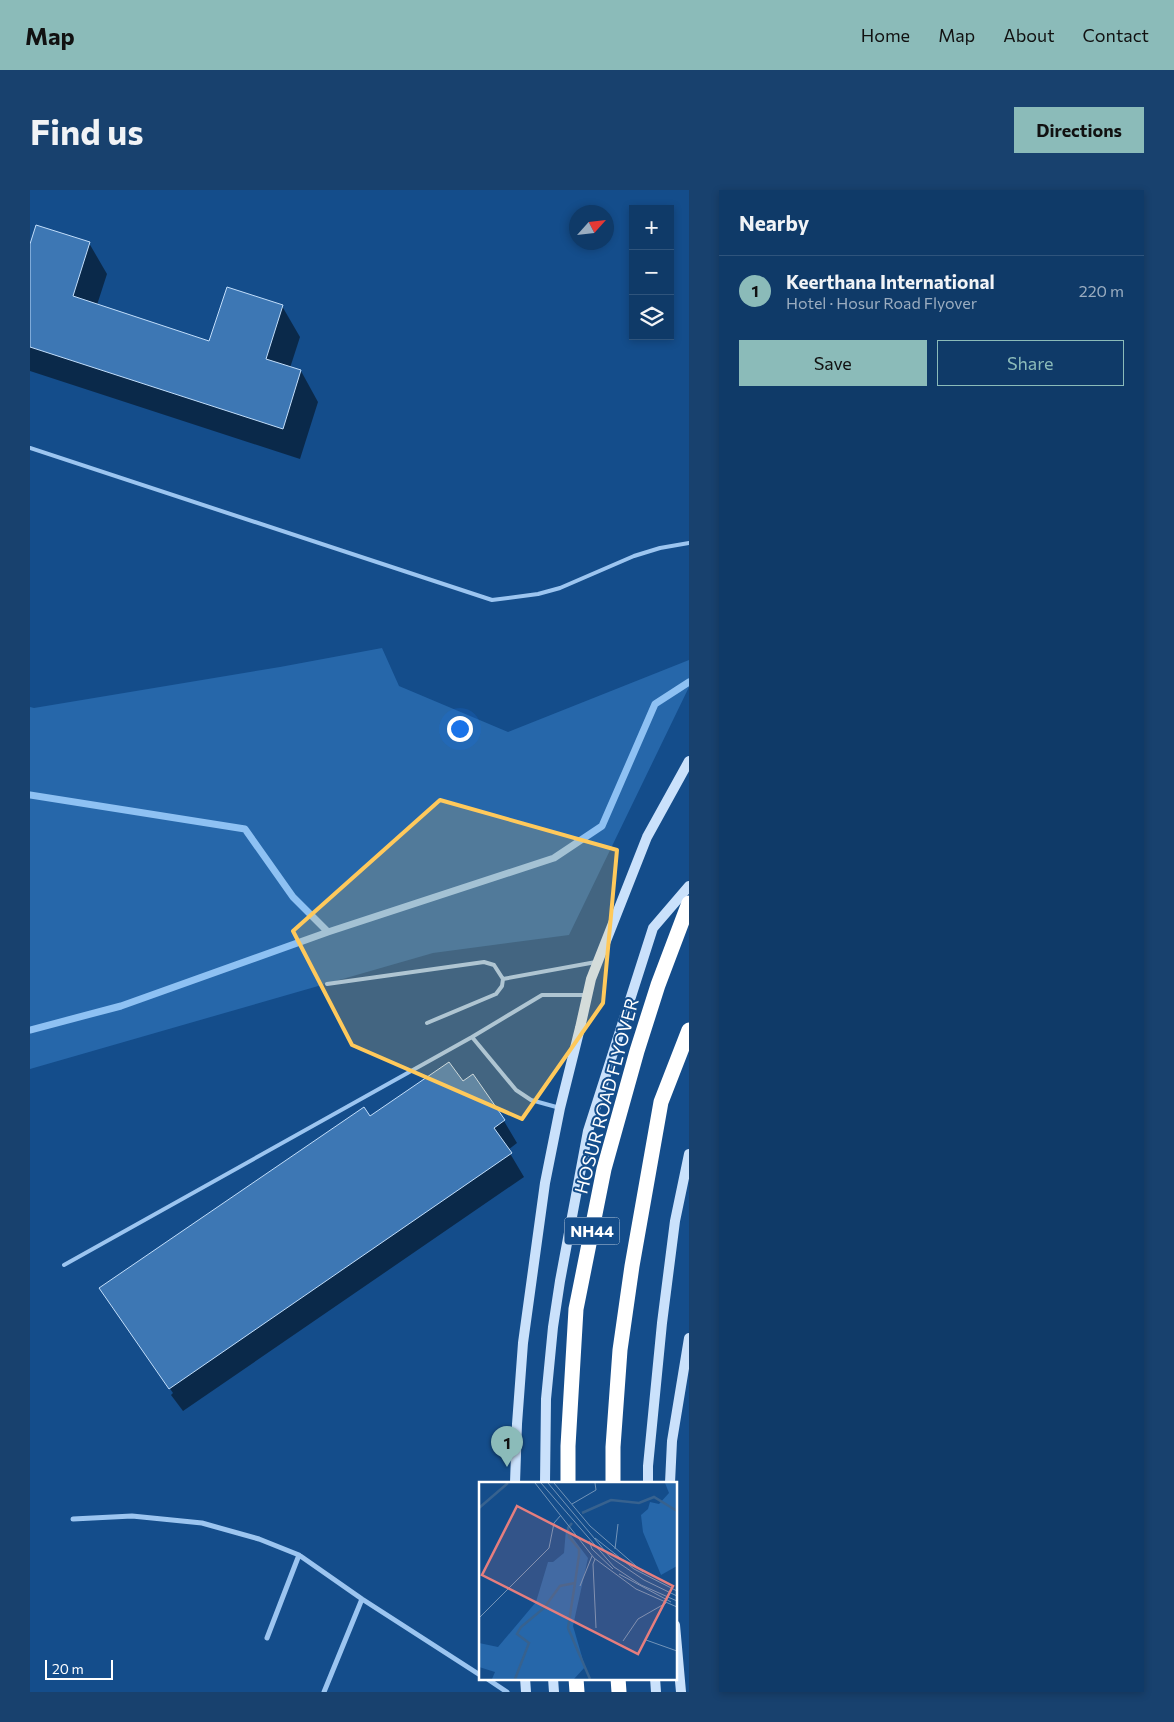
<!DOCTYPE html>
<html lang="en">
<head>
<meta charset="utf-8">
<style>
	:root { --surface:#0f3a68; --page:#18416e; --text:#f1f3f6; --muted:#9badc0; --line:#2f547c; --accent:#8bbbb9 }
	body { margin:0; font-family:Commissioner,sans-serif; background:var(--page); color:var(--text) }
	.controls { position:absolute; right:15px; top:15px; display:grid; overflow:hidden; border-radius:0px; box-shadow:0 2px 8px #0003 }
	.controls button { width:45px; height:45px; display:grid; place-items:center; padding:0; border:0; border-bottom:1px solid var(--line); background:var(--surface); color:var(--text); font:25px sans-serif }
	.compass { position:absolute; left:539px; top:15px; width:45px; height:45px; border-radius:50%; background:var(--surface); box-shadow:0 2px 8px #0003; rotate:63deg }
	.scale { position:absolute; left:15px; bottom:12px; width:68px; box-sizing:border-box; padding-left:5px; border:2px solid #fff; border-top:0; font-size:14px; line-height:18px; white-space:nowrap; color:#fff; -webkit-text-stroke:4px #144d8b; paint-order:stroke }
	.you { position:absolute; left:429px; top:538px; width:18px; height:18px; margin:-12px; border:4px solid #fff; border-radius:50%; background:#1a73e8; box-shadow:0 0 0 8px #1a73e833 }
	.badge { display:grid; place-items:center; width:32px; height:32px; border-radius:50%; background:var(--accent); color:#111; font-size:16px; font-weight:700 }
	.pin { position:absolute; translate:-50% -41px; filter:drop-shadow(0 1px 2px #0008) }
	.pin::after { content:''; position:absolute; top:26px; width:18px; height:15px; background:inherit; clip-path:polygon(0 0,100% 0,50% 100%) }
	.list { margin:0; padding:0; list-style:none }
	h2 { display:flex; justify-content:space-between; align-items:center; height:65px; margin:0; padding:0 20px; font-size:21px }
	h2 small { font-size:16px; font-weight:400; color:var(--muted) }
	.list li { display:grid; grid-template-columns:32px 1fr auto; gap:15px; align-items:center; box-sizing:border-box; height:70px; padding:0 20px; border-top:1px solid var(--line) }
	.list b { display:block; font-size:19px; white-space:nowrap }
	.list p { margin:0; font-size:16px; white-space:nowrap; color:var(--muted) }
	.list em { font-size:16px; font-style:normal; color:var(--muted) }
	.actions { display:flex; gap:10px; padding:15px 20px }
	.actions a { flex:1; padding:11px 0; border:1px solid var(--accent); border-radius:0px; text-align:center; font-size:18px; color:var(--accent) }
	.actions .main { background:var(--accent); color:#111 }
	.icon { flex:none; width:28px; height:28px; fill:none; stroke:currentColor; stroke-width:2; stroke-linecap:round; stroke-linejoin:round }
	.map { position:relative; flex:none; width:659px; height:1502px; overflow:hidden; border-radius:0px }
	header { display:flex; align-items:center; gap:30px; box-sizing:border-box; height:70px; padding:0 25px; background:var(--accent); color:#111 }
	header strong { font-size:24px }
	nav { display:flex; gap:28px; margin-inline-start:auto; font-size:18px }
	.intro { display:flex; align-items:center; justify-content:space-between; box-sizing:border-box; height:120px; padding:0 30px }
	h1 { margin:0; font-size:35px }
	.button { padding:12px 22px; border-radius:0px; background:var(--accent); color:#111; font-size:18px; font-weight:700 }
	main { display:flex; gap:30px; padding:0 30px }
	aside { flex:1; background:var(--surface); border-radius:0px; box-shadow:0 2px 8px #0003 }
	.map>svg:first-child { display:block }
	.green { fill:#2667aa }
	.shadow { fill:#0007 }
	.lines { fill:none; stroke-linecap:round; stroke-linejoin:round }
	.stream { stroke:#8ec1f3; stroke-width:7 }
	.building { fill:#3d77b4; stroke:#c2defb }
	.lane { stroke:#9cc5f0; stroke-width:4 }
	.street { stroke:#9cc5f0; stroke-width:5 }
	.secondary { stroke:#cae1fb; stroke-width:10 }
	.highway { stroke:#fff; stroke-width:15 }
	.marked { fill:#ffc95b; fill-opacity:0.2; stroke:#ffc95b; stroke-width:4; stroke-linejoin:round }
	.labels { text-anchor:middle; stroke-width:4; stroke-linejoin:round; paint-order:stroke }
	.shield { fill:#144d8b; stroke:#b8cadc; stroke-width:1 }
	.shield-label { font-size:16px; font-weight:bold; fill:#fff }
	.street-label { font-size:18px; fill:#fff; stroke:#144d8b }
	.inset-river { fill:none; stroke:#37628f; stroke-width:2.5 }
	.inset-road { fill:none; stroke:#7294b9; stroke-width:1 }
	.view { fill:#e67e7e; fill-opacity:0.15; stroke:#e67e7e; stroke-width:2.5 }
	.inset-edge { fill:none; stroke:#fff; stroke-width:2.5 }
</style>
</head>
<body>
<header>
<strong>Map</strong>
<nav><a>Home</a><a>Map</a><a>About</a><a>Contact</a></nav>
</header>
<div class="intro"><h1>Find us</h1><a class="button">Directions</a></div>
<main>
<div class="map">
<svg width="659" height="1502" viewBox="0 0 659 1502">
	<rect width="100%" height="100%" fill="#144d8b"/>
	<path class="green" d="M 352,458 L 369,496 L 478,542 L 659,470 L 659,497 L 539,745 L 403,763 L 0,879 L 0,517 L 4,518 L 250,477 Z"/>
	<path class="shadow" d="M 59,53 L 77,84 L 67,115 L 180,152 L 252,116 L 270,147 L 260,178 L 271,181 L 288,212 L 270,269 L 0,181 L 0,59 Z
		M 432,893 L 474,931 L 487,953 L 478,960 L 494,987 L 153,1221 L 141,1205 L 143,1203 L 85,1119 L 83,1119 L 71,1098 L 340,928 Z"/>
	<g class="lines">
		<path class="stream" d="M 0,605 L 215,639 L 263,707 L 298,742 L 524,668 L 572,636 L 625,514 L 659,492
			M 0,840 L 91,816 L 298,742"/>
	</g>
	<path class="building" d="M 6,35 L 60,52 L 43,106 L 179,151 L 197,97 L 253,115 L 236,169 L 271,180 L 253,239 L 0,157 L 0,54 Z
		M 419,872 L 433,891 L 443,884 L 475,930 L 464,938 L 482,963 L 139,1199 L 69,1098 L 334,917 L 340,926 Z"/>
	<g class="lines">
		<path class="lane" d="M 0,258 L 462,410 L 508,404 L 530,398 L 604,366 L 630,358 L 659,353
			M 297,794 L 454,772 L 464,775 L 473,789 L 566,772
			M 397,833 L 466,804 L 472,796 L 473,789
			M 442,847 L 486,900 L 501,910 L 530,918
			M 34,1075 L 442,847 L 512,805 L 555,805"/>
		<path class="street" d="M 43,1329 L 102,1326 L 172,1333 L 229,1349 L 269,1365 L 332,1409 L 450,1485
			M 237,1448 L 269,1365
			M 456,1488 L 477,1502
			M 294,1502 L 332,1409"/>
		<path class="secondary" d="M 485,1293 L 487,1234 L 493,1153 L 515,993 L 530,918 L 550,838 L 561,789 L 617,647 L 659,571
			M 515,1293 L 516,1209 L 523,1137 L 530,1091 L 558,941 L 623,738 L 659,696
			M 618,1293 L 618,1276 L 632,1133 L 645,1031 L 659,964
			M 640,1293 L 642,1251 L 659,1148
			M 645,1435 L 651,1502
			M 495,1488 L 496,1502
			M 523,1488 L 524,1502
			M 625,1488 L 626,1502"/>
		<path class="highway" d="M 538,1293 L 538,1256 L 546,1119 L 574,979 L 607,861 L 628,795 L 659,713
			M 583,1293 L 583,1257 L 590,1160 L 602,1076 L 631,912 L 659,840
			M 546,1488 L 547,1502
			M 588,1488 L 589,1502"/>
	</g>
	<path class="marked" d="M 410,610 L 587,660 L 573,813 L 492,929 L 322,855 L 263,741 Z"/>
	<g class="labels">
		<rect class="shield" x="534.5" y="1027.5" width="55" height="27" rx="4"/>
		<g class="shield-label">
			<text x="562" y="1047">NH44</text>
		</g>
		<g class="street-label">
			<text transform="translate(577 906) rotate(-75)" y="6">HOSUR ROAD FLYOVER</text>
		</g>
	</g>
	<g transform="translate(449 1292)">
		<rect width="198" height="198" fill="#144d8b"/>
		<path d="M 186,1 L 197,1 L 198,84 L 182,93 L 164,50 L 162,33 L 169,27 L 171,20 L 180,22 L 190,11 ZM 87,47 L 109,76 L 94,144 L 106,185 L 95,197 L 13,197 L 16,190 L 0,185 L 0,161 L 19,165 L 57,120 L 69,80 L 74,80 L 85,71 Z" fill="#2667aa"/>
		<path class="inset-river" d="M 0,26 L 29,1M 103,31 L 132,18 L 160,21 L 175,15 L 198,29M 96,101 L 89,146 L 111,197M 36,197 L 50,161 L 38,152 L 42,145 L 65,126 L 81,104 L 96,101 L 100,73 L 100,67 L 90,55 L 89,46 L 93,41"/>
		<path class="inset-road" d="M 56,1 L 115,76 L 157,107 L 198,125M 62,1 L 135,85 L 162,103 L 198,119M 69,1 L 131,75 L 165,98 L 198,114M 75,1 L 111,44 L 164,90M 93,22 L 117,8 L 116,1M 116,56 L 155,87 L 198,109M 110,59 L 113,67 L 134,87M 136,67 L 139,42M 116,77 L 114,82 L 117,146M 140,92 L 192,120M 101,104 L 113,74M 0,136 L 70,66 L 75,41 L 82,33M 167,158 L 198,169M 144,159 L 159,137 L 187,121"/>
		<path class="view" d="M 38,24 L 194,104 L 159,172 L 3,93 Z"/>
		<rect width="198" height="198" class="inset-edge"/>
	</g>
</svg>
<div class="controls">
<button>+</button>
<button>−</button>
<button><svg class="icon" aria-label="layers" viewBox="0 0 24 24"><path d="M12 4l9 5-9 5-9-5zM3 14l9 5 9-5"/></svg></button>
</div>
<svg class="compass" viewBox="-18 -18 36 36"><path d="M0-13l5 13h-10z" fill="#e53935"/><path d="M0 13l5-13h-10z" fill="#9badc0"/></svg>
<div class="scale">20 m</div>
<div class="you"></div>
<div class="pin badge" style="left:477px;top:1277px">1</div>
</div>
<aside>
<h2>Nearby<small></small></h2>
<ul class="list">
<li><span class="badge">1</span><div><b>Keerthana International</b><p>Hotel · Hosur Road Flyover</p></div><em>220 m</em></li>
</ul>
<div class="actions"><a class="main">Save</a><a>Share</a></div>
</aside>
</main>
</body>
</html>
